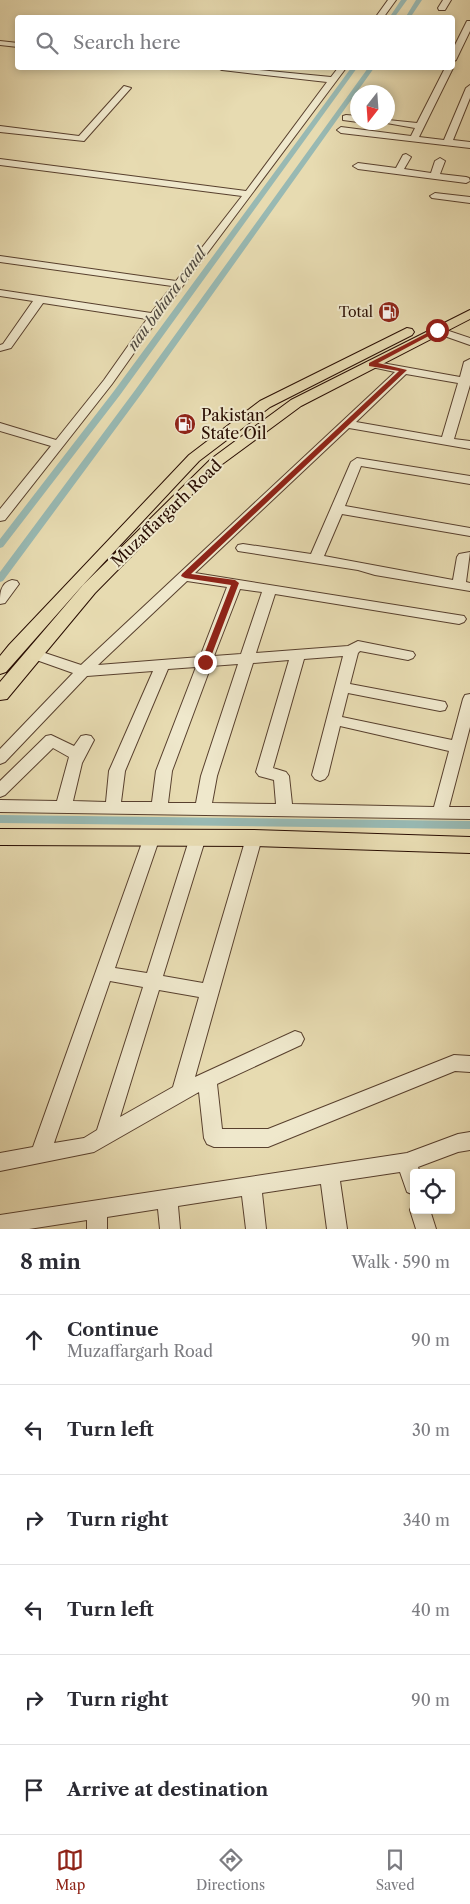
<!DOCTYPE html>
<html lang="en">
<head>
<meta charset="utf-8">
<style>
	:root { --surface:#fff; --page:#f7f7f7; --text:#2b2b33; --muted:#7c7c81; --line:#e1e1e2; --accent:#8f2418 }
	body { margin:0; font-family:"Libre Caslon Text",serif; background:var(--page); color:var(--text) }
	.controls { position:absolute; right:15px; bottom:15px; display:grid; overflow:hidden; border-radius:5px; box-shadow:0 2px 8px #0003 }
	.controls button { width:45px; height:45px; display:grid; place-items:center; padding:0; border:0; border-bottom:1px solid var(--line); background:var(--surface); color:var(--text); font:25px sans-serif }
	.compass { position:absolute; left:350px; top:85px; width:45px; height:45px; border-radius:50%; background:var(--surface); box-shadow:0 2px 8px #0003; rotate:197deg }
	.stop { position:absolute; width:15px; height:15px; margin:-11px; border:4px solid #8f2418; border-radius:50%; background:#fff }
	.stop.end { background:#8f2418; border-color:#fff; box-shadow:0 1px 5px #0008 }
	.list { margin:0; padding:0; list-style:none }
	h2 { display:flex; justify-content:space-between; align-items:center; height:65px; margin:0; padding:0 20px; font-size:21px }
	h2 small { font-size:16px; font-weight:400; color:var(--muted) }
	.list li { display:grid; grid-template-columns:32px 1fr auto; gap:15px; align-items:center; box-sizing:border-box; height:90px; padding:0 20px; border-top:1px solid var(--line) }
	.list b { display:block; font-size:19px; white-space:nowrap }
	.list p { margin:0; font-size:16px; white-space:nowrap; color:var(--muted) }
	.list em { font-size:16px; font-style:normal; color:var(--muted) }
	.icon { flex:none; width:28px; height:28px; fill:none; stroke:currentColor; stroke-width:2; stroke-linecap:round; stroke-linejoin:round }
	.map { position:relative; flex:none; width:470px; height:1229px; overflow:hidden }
	.search { position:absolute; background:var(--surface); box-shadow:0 2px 8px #0003; left:15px; right:15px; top:15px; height:55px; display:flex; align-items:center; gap:12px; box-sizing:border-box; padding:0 18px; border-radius:5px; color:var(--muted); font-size:19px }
	.sheet { height:605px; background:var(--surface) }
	nav { display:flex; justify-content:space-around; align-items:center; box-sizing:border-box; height:70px; border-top:1px solid var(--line); background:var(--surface); font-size:14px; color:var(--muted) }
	nav a { display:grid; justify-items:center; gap:2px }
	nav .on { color:var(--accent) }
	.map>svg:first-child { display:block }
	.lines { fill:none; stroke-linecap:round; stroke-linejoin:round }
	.canal { fill:#98b9b3; fill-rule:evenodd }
	.minor-casing { stroke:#58402e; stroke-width:2 }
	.major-casing { stroke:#290d02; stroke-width:2 }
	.minor { fill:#efe8cc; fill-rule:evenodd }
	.major { fill:#e7dbb1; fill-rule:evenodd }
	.route { fill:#8f2418 }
	.labels { text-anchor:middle; stroke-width:4; stroke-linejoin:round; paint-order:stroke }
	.far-poi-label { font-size:14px; fill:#290d02; stroke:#efe8cc; text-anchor:end }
	.far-water-label { font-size:15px; font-style:italic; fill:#504940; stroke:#efe8cc }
	.poi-label { font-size:16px; fill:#290d02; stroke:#efe8cc; text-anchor:start }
	.street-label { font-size:16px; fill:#290d02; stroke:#efe8cc }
</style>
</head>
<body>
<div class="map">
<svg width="470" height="1229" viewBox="0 0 470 1229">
	<rect width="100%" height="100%" fill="#e7dbb1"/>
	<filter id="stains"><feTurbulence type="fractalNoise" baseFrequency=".004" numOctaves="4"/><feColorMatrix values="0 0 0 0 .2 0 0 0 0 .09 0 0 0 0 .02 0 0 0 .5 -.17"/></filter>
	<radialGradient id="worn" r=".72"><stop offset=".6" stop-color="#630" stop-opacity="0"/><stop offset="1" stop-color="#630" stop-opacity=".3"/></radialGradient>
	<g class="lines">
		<path class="canal" d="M 401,0 L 407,0 L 394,18 L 389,18 Z
			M 416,0 L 422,0 L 410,18 L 405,18 Z
			M 351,68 L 357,68 L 120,395 L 3,547 L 0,548 L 0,539 L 114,391 Z
			M 368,68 L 374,68 L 142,393 L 3,581 L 0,582 L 0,572 L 136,389 Z
			M 0,815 L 470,821 L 470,829 L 0,823 Z"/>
		<g class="minor-casing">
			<path id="minor" d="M 388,0 L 396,0 L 383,18 L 375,18 Z
				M 443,0 L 451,0 L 445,10 L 439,10 L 438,8 Z
				M 467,21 L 470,21 L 470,31 L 456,60 L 452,62 L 452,51 Z
				M 0,41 L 18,43 L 18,47 L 0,45 Z
				M 452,67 L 453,68 L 419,137 L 444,140 L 466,88 L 470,85 L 470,98 L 453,140 L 470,142 L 470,148 L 341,133 L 337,130 L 341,127 L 411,136 L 415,128 L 381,122 L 388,122 L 388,120 L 417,123 L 445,68 Z
				M 218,68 L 240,68 L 331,77 L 338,68 L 346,68 L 158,319 L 112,384 L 5,520 L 0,521 L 0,509 L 51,446 L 0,431 L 0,423 L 56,440 L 104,380 L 147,319 L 43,303 L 11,348 L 0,351 L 0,345 L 3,344 L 33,301 L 0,296 L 0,290 L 151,313 L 172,286 L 0,262 L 0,256 L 176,281 L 242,196 L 0,165 L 0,159 L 246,191 L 327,82 L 222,70 Z
				M 124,86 L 131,88 L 84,141 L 0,132 L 0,126 L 79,136 Z
				M 346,115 L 358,116 L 358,122 L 343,120 L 343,116 Z
				M 406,154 L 411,157 L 404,169 L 431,173 L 435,161 L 440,158 L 445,161 L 440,174 L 466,177 L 469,178 L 470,181 L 466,183 L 358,169 L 353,166 L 358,163 L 396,168 L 403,155 Z
				M 435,193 L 470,197 L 470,203 L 432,198 L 430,196 Z
				M 437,327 L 470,338 L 470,345 L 433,332 L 432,330 L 433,328 Z
				M 470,359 L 470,385 L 454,439 L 470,441 L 470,449 L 349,428 L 195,573 L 464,616 L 466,619 L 464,622 L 459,624 L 275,594 L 256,653 L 348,646 L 358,641 L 413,652 L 415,655 L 413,658 L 408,660 L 360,651 L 358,653 L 350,684 L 440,701 L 445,702 L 447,706 L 445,710 L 440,711 L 348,693 L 342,717 L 452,740 L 463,699 L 465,695 L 470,694 L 470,727 L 449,807 L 470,807 L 470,819 L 0,812 L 0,800 L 57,801 L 69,757 L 53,748 L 5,795 L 0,797 L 0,781 L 46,736 L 51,735 L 74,746 L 81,736 L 86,735 L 91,736 L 94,740 L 82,763 L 73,801 L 106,802 L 109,771 L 153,671 L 87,676 L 5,762 L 0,764 L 0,749 L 73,673 L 28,657 L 26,654 L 28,651 L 33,649 L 81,665 L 395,372 L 367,366 L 365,364 L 367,362 L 371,361 L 460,377 L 464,362 ZM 406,374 L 458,383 L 442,437 L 356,422 ZM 187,581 L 227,587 L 200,657 L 98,665 ZM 240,589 L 262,592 L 241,654 L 214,656 ZM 343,656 L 312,775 L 315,779 L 320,781 L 325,779 L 328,775 L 340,726 L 449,751 L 434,807 L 292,804 L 289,776 L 286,772 L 273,768 L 304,659 ZM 289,660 L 256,772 L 259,776 L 274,780 L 276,804 L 212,803 L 217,776 L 253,663 ZM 238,664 L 201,776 L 196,803 L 168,803 L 172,771 L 211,666 ZM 196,667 L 156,771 L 152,802 L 121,802 L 125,771 L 168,669 Z
				M 357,458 L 470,476 L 470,484 L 361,466 L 345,506 L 470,528 L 470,536 L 342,514 L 324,556 L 453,580 L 457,557 L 459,554 L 470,552 L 466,582 L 470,583 L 470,591 L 375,575 L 358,570 L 238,551 L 236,548 L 238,545 L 243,544 L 311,554 L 351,462 Z
				M 12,580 L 17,581 L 19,584 L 5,603 L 0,604 C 0,594 0,583 12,580 Z
				M 152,831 L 158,833 L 160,837 L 115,968 L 147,973 L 190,837 L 192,833 L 198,831 L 204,833 L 206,837 L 163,976 L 203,983 L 246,838 L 248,834 L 254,832 L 260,834 L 262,838 L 195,1077 L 295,1031 L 301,1033 L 304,1039 L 301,1045 L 217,1084 L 222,1129 L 268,1129 L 454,1055 L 470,1056 L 470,1072 L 455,1071 L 268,1147 L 214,1147 L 207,1144 L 204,1138 L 199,1092 L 94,1152 L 0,1171 L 0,1153 L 33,1147 L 144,837 L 146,833 ZM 110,981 L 143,987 L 97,1130 L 84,1138 L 54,1143 ZM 159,990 L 199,997 L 173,1087 L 120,1117 Z
				M 470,1132 L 470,1150 L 458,1152 L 418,1167 L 420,1173 L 414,1173 L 414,1195 L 407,1192 L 400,1172 L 340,1181 L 347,1229 L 327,1229 L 321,1184 L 262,1193 L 266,1229 L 246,1229 L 242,1196 L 178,1206 L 180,1229 L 160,1229 L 158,1209 L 107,1217 L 107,1229 L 87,1229 L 87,1220 L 29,1229 L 0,1229 L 0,1215 L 407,1153 L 458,1134 Z
				M 413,1203 L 414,1210 L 430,1210 L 436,1229 L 416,1229 L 410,1210 Z"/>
		</g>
		<g class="major-casing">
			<path id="major" d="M 470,310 L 470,319 L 301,406 L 221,465 L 95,593 L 7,699 L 0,700 L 0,682 L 83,585 L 211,459 L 291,400 Z
				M 407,328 L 412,329 L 414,332 L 412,335 L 270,407 L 199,461 L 81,587 L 6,672 L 0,674 L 0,656 L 9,645 L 189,455 L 260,401 Z
				M 0,829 L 254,830 L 470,837 L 470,853 L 254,846 L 0,845 Z"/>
		</g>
		<use href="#minor" class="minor"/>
		<use href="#major" class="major"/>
	</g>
	<path class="route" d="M 435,329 L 440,330 L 378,363 L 407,370 L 191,574 L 235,580 L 239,583 L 209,662 L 208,664 L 202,664 L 201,662 L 231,585 L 185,578 L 181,576 L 182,574 L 399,371 L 369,366 L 369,363 Z"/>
	<defs>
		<g id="fuel-disc" transform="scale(1.125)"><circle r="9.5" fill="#8f2418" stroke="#efe8cc"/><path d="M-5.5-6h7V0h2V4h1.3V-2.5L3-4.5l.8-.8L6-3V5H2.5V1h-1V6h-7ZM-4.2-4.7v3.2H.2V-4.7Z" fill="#fff"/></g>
	</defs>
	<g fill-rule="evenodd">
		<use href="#fuel-disc" x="389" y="312"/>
		<use href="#fuel-disc" x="185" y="424"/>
	</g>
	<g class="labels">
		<g class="far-poi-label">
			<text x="373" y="317">Total</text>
		</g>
		<g class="far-water-label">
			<text transform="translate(167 299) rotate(-54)" y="5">nau bahara canal</text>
		</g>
		<g class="poi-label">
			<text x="201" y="421">Pakistan<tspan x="201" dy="18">State Oil</tspan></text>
		</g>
		<g class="street-label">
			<text transform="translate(166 513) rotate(-44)" y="6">Muzaffargarh Road</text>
		</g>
	</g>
	<rect width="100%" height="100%" filter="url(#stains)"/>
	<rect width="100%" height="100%" fill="url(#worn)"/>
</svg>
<div class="controls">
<button><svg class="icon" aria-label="locate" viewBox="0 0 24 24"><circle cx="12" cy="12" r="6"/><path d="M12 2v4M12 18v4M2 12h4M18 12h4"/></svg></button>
</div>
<svg class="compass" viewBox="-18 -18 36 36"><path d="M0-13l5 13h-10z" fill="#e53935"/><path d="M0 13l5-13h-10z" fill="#7c7c81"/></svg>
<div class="stop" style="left:437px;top:330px"></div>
<div class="stop end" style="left:205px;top:662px"></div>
<div class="search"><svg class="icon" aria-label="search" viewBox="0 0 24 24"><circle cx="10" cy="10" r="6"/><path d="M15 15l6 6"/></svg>Search here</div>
</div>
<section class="sheet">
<h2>8 min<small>Walk · 590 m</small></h2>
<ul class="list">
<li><svg class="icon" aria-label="ahead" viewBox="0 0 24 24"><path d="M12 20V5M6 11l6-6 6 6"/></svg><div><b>Continue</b><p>Muzaffargarh Road</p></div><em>90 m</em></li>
<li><svg class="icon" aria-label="left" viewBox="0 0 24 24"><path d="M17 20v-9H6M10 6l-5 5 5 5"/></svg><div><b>Turn left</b></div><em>30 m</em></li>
<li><svg class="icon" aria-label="right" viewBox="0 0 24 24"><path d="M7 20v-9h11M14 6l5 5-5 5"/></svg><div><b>Turn right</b></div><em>340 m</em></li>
<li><svg class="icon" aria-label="left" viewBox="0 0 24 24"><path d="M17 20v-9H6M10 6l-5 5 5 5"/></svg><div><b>Turn left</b></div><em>40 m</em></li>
<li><svg class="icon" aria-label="right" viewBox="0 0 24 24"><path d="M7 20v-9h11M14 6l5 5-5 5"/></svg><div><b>Turn right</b></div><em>90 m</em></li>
<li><svg class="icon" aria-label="arrive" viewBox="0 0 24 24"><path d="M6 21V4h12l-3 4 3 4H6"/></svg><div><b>Arrive at destination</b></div></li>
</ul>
</section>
<nav>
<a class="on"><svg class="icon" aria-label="map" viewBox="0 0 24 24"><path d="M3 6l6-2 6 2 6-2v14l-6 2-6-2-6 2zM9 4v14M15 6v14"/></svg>Map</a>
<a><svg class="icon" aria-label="directions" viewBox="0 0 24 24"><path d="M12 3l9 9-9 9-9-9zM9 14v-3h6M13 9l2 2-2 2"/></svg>Directions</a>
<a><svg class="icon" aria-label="saved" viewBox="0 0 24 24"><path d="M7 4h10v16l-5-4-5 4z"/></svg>Saved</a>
</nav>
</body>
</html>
